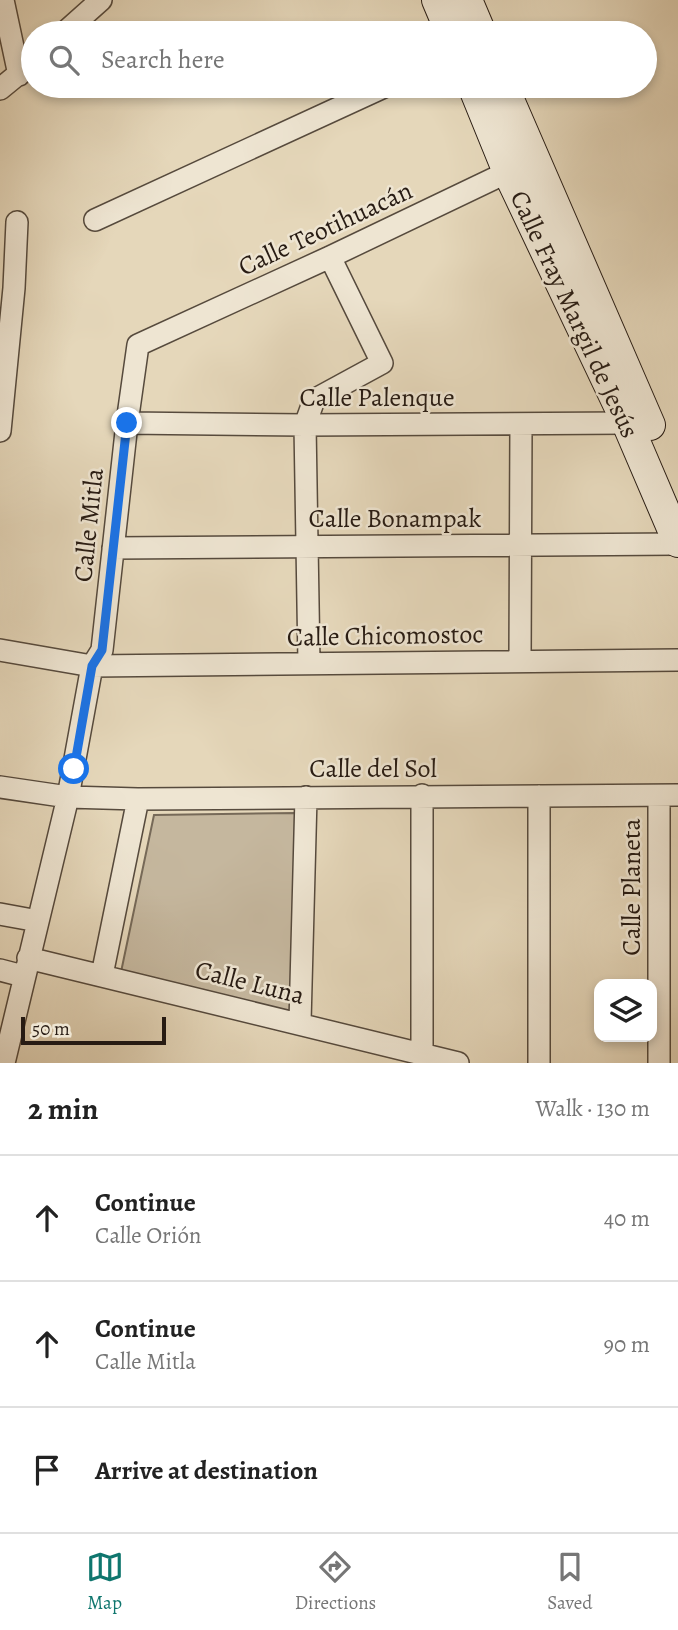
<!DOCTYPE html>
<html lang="en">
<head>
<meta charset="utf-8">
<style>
	:root { --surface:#fff; --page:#f6f6f6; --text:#222; --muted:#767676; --line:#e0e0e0; --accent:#0f766e }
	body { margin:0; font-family:Alegreya,serif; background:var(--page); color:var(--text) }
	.controls { position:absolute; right:21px; bottom:21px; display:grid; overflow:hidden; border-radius:14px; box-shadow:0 4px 10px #0003 }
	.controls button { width:63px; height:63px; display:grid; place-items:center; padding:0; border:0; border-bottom:2px solid var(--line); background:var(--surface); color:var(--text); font:35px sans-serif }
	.scale { position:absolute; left:21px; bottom:18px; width:145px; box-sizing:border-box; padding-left:7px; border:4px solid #271b13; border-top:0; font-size:19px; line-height:24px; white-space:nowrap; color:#271b13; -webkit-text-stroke:5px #eee5d2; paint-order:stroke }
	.stop { position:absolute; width:21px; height:21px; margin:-16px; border:5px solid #1a73e8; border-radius:50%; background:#fff }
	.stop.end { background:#1a73e8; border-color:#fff; box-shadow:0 2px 7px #0008 }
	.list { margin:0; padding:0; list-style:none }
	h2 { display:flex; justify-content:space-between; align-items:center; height:91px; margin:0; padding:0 28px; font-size:30px }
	h2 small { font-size:23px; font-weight:400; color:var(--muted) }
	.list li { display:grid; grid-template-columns:46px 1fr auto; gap:21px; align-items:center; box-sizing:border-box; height:126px; padding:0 28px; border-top:2px solid var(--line) }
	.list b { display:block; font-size:26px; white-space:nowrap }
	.list p { margin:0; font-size:23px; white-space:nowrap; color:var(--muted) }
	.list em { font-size:23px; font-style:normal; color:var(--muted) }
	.icon { flex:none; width:38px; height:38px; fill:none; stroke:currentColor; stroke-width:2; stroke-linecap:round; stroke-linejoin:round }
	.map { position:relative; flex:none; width:678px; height:1063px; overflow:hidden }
	.search { position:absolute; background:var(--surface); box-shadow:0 4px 10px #0003; left:21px; right:21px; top:21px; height:77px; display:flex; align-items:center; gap:18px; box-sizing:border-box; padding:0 24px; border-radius:38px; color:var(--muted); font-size:26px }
	.sheet { height:469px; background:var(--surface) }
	nav { display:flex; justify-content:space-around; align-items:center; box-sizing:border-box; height:98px; border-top:2px solid var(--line); background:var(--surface); font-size:19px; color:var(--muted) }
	nav a { display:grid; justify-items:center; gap:4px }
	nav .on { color:var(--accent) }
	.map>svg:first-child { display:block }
	.green { fill:#c5b79e; stroke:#766958; stroke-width:2 }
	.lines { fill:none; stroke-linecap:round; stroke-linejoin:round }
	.street-casing { stroke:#564a3d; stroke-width:24 }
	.secondary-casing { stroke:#271b13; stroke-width:32 }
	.street { stroke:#eee5d2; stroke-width:21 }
	.secondary { stroke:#eee5d2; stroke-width:30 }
	.route { stroke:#1a73e8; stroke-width:9 }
	.labels { text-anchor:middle; stroke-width:5; stroke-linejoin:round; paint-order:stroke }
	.street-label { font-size:26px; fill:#271b13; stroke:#eee5d2 }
</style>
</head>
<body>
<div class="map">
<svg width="678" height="1063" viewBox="0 0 678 1063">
	<rect width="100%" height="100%" fill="#e5d7ba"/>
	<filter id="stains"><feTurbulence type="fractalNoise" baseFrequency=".00286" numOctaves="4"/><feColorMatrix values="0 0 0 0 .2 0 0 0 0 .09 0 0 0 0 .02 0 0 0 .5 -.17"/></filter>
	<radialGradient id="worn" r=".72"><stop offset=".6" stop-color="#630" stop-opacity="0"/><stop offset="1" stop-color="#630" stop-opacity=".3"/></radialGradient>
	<path class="green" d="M 295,813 L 293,1015 L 121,972 L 154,815 Z"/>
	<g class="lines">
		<g class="street-casing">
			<path id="street" d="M 3,0 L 19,75
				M 64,33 L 101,0
				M 0,89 L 33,62
				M 95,220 L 386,86
				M 127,423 L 305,425 L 627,423
				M 0,431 L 14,288 L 17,222
				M 113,548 L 678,544
				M 0,650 L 92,666 L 678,660
				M 520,661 L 521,424
				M 309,663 L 305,425 L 314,400 L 382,363 L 330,257
				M 0,787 L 68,797 L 138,799 L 678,795
				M 422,795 L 422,1053
				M 539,796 L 539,1063
				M 0,914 L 38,921
				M 28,958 L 458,1063
				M 0,970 L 23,976
				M 102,975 L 138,799
				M 300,1022 L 306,797
				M 4,1063 L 68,797 L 92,666 L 102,650 L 127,423 L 138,345 L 330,257 L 518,167
				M 659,1063 L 659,796"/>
		</g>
		<g class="secondary-casing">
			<path id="secondary" d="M 437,0 L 451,33
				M 467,0 L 481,33
				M 473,86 L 508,172 L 627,423 L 678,542
				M 503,86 L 650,425"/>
		</g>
		<use href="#street" class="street"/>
		<use href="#secondary" class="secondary"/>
	</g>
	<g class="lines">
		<path class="route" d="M 74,769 L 92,666 L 102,650 L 127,423"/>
	</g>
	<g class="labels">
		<g class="street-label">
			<text transform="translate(325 228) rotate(-25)" y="9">Calle Teotihuacán</text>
			<text transform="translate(575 314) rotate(65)" y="9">Calle Fray Margil de Jesús</text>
			<text x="377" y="406">Calle Palenque</text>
			<text x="395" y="527">Calle Bonampak</text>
			<text transform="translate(88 525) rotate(-84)" y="9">Calle Mitla</text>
			<text transform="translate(385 635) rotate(-1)" y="9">Calle Chicomostoc</text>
			<text x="373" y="777">Calle del Sol</text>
			<text transform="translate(631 887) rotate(-90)" y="9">Calle Planeta</text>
			<text transform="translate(250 982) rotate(14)" y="9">Calle Luna</text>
		</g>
	</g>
	<rect width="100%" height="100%" filter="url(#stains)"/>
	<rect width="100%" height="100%" fill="url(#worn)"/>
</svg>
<div class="controls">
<button><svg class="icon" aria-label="layers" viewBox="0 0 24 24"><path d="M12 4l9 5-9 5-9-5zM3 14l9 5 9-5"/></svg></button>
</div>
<div class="scale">50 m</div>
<div class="stop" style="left:74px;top:769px"></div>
<div class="stop end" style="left:127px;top:423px"></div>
<div class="search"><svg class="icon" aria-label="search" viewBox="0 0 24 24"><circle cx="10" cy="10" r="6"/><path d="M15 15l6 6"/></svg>Search here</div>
</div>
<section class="sheet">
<h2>2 min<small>Walk · 130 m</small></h2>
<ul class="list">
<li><svg class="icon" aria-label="ahead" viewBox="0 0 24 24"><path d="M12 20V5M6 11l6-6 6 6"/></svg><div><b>Continue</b><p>Calle Orión</p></div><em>40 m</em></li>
<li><svg class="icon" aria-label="ahead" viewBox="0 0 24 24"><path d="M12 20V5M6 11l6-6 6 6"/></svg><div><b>Continue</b><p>Calle Mitla</p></div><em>90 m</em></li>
<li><svg class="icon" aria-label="arrive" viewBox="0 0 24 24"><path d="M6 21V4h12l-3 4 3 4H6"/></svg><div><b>Arrive at destination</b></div></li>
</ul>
</section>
<nav>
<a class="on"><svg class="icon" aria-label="map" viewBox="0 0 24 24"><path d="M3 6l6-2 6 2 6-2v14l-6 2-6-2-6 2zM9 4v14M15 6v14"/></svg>Map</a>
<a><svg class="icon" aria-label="directions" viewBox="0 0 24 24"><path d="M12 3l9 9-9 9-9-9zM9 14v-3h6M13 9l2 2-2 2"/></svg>Directions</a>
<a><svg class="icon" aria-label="saved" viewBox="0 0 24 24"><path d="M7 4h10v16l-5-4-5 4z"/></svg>Saved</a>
</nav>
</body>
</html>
